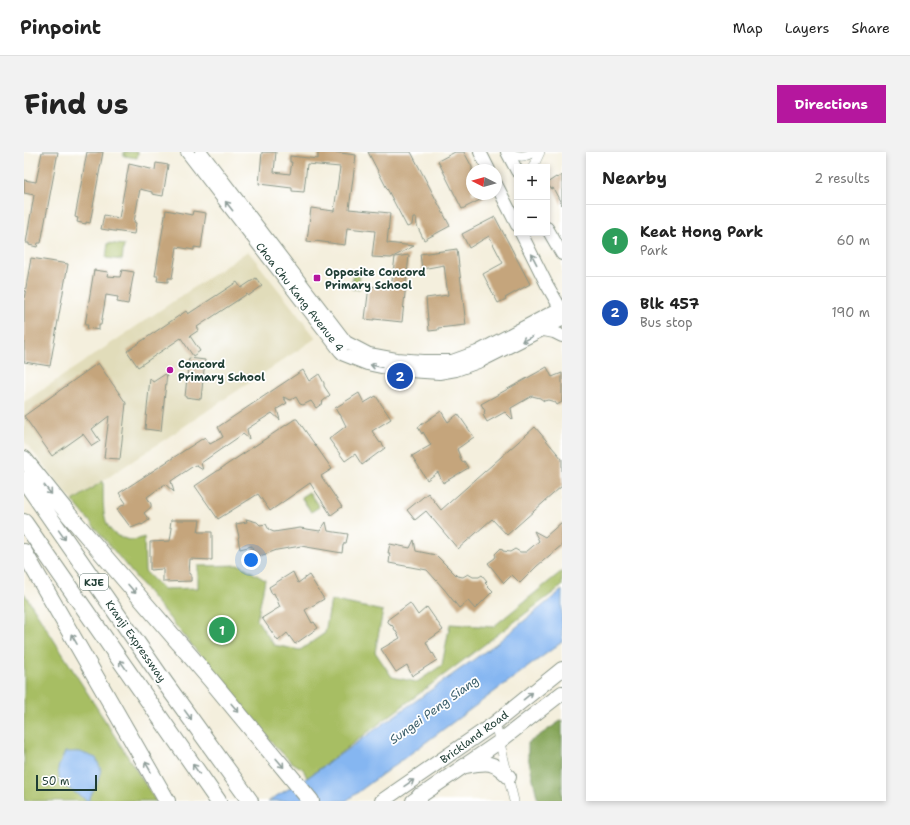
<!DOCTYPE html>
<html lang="en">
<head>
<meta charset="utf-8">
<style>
	:root { --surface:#fff; --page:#f2f2f2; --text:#222; --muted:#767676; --line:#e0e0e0; --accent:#b5179e }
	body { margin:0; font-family:"Shantell Sans",sans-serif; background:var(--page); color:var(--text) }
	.controls { position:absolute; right:12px; top:12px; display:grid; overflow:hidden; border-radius:0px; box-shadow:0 2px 6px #0003 }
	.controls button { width:36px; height:36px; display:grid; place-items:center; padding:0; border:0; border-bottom:1px solid var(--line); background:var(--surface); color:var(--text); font:20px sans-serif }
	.compass { position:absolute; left:442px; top:12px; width:36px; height:36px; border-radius:50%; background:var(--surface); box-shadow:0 2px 6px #0003; rotate:276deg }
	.scale { position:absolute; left:12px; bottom:10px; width:61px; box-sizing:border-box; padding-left:4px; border:2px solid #1f3d34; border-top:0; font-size:11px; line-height:14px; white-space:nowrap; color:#1f3d34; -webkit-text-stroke:3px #fff; paint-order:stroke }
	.you { position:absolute; left:227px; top:408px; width:14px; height:14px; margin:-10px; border:3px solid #fff; border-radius:50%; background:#1a73e8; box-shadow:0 0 0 6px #1a73e833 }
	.badge { display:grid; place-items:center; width:26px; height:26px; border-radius:50%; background:var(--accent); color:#fff; font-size:13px; font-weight:700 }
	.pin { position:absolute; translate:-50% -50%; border:2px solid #fff; box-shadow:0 1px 4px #0006 }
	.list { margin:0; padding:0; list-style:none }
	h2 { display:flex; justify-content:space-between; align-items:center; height:52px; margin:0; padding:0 16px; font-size:17px }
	h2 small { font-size:13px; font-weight:400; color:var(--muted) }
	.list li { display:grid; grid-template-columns:26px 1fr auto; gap:12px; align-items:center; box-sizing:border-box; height:72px; padding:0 16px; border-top:1px solid var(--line) }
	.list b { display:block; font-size:15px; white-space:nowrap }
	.list p { margin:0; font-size:13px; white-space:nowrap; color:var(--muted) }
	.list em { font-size:13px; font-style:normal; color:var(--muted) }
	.map { position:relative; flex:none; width:538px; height:649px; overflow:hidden; border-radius:0px }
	header { display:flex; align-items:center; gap:24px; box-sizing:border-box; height:56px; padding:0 20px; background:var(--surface); border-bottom:1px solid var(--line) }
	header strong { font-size:19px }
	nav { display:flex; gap:22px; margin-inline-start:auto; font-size:14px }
	.intro { display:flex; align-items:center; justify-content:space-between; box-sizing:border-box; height:96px; padding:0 24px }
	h1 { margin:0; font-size:28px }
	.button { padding:10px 18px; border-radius:0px; background:var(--accent); color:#fff; font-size:14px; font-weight:700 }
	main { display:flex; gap:24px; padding:0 24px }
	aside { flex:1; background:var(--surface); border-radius:0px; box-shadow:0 2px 6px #0003 }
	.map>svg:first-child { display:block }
	.built { fill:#e1dcba }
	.green { fill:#a7be63; stroke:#637e4c }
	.forest { fill:#85a559; stroke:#527146 }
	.water { fill:#85b6f1; stroke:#527a92 }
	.building { fill:#c5a57b }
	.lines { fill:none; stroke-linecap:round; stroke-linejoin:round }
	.street-casing { stroke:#8a9688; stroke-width:10 }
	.secondary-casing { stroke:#8a9688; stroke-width:14 }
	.primary-casing { stroke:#8a9688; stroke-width:16 }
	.highway-casing { stroke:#8a9688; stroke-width:18 }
	.street { stroke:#fff; stroke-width:9 }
	.secondary { stroke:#fff; stroke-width:12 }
	.primary { stroke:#fff; stroke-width:14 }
	.highway { stroke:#fff; stroke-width:16 }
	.oneway { stroke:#8f9e9a }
	.poi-dot { fill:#b5179e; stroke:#fff; stroke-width:1.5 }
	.labels { text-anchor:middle; stroke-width:3.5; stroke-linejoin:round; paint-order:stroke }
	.shield { fill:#fff; stroke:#627771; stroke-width:1 }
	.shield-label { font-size:10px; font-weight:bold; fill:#1f3d34 }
	.poi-label { font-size:11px; font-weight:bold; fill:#1f3d34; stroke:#fff; text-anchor:start }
	.street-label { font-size:11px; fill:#1f3d34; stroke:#fff }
	.water-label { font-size:12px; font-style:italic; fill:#3e616d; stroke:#fff }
</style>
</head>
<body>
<header>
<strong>Pinpoint</strong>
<nav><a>Map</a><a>Layers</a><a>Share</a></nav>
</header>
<div class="intro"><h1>Find us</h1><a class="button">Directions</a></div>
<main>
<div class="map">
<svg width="538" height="649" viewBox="0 0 538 649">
	<rect width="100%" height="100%" fill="#fff"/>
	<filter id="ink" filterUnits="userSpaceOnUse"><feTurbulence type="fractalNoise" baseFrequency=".025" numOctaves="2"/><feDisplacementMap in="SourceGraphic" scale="8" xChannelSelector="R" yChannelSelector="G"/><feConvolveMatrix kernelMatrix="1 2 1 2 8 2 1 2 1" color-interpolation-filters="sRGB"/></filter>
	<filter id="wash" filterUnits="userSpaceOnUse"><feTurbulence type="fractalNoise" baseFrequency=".012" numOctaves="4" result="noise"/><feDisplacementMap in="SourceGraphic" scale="16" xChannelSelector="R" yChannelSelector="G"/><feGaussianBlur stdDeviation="0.9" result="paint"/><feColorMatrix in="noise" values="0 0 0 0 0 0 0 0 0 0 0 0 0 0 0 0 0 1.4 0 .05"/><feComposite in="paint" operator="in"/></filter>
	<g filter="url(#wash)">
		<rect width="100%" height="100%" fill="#f4efdd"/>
		<path class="built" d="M 224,99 L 292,186 L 49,349 L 0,289 L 0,250 Z"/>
		<path class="green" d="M 100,0 L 114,0 L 113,6 L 100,4 Z
			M 84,91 L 100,93 L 98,108 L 82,106 Z
			M 329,119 L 336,120 L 335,137 L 328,137 Z
			M 79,329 C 80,349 75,379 99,386 C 107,389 113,388 120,385 L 121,419 L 139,437 L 174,436 L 174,414 L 216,413 L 241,428 L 233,468 L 250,493 L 276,498 L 301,481 L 307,448 L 359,459 L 351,500 L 368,525 L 393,530 L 418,513 L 426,472 L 469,475 L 538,419 L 538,434 L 283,626 L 279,617 L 266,609 L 249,592 L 49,349 Z
			M 285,340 L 295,355 L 287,360 L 277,345 Z
			M 0,441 L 132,649 L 0,649 Z"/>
		<path class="forest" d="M 538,568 L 538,649 L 514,649 L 504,605 L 504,591 Z"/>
		<path class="water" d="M 538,438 L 538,490 L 322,649 L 244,649 L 283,626 L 473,491 Z
			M 41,600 L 56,600 L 72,606 L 77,618 L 73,632 L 64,649 L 36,631 L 34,616 Z"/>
		<g id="blocks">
			<path class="building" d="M 18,0 L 34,0 L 17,91 L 14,91 L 13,95 L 5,93 L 5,91 L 2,91 L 10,43 L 0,41 L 0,28 L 12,30 Z
				M 63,0 L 79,0 L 66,71 L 62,70 L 62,72 L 53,70 L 54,66 L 51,65 Z
				M 238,0 L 252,0 L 250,20 L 266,22 L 268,10 L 266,10 L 266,4 L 294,7 L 294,0 L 309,0 L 332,3 L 325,57 L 366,61 L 363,91 L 390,94 L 367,106 L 348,105 L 351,79 L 323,76 L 321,93 L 291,89 L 291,90 L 283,89 L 287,56 L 310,59 L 316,15 L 283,12 L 280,40 L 268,39 L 268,36 L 235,32 Z
				M 344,0 L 387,0 L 426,74 L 400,88 L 393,74 L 392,66 L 389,66 L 388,73 L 383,75 Z
				M 431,0 L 440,0 L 448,15 L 448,42 L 468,42 L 438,57 L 414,9 Z
				M 132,11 L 144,13 L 139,44 L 128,42 L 128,40 L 116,37 L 110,70 L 112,71 L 110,82 L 77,77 L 80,63 L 95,66 L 105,12 L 131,18 Z
				M 538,23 L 538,53 L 529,36 L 527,37 L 523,31 L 532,25 L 533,26 Z
				M 142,58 L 168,63 L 169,59 L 182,61 L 177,96 L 170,95 L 170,98 L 153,95 L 148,126 L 144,126 L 144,130 L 133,129 L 134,124 L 131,124 Z
				M 471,65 L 506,132 L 481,146 L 482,147 L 474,151 L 459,122 L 479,111 L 465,84 L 445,96 L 438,82 Z
				M 433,97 L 442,173 L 414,176 L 414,178 L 405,179 L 402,146 L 424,143 L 420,113 L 398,117 L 396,102 Z
				M 385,103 L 378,170 L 350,167 L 350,168 L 341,167 L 345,134 L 367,137 L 371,105 Z
				M 7,106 L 44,112 L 26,214 L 0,210 L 0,147 Z
				M 70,118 L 84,120 L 83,124 L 96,125 L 98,118 L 110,120 L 104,152 L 93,150 L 94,145 L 82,143 L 77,173 L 75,173 L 75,178 L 63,176 L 64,173 L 61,173 Z
				M 232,126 L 238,134 L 224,144 L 223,142 L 173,175 L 175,178 L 166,184 L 176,199 L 169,204 L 157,186 L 114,215 L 103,199 L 162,159 L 164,162 L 213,130 L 217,136 Z
				M 165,206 L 181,208 L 177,247 L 161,245 Z
				M 74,211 L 102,251 L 96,307 L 80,306 L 85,264 L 68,277 L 76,289 L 68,294 L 59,282 L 28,304 L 0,264 Z
				M 523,215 L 528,225 L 538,221 L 538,250 L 533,253 L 531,250 L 524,248 L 520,249 L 516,246 L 508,244 L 487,256 L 489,268 L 481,260 L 463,270 L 459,263 L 461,262 L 460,260 L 461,259 L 457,252 Z
				M 279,218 L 285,229 L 295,222 L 300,231 L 300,234 L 306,243 L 298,250 L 299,251 L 292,256 L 287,249 L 279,253 L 276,252 L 272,245 L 267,248 L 259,245 L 263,251 L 253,257 L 256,268 L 248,261 L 223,277 L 225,287 L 219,282 L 177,311 L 179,318 L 171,313 L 147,329 L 150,340 L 141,332 L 123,345 L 127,352 L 127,355 L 120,361 L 125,368 L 118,373 L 117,372 L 107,376 L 93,357 L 102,351 L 95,341 L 181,285 L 186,292 L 199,285 L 194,275 Z
				M 143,221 L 137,279 L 121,277 L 126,226 L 129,230 Z
				M 335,241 L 340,251 L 352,244 L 367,267 L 348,279 L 356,291 L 357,290 L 361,296 L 338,313 L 331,302 L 321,309 L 305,287 L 322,274 L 316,262 L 315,263 L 311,256 Z
				M 417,259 L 424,270 L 434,262 L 450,285 L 433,297 L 438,310 L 440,309 L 444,316 L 419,331 L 414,320 L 403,328 L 388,304 L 407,293 L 399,280 L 398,282 L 394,275 Z
				M 271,267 L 273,267 L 308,317 L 297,324 L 318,355 L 307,363 L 286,331 L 246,359 L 234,342 L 194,367 L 171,334 Z
				M 511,275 L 538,307 L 538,334 L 483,383 L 468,367 L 434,397 L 402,359 L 391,368 L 383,358 L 404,341 L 417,358 Z
				M 222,367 L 233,370 L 236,373 L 242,372 L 245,378 L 250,380 L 276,376 L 296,379 L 302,370 L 304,379 L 324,382 L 322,391 L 320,391 L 320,393 L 319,393 L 318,401 L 277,394 L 253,398 L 230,406 L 228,394 L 216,397 L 214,386 L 215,385 L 212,372 L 223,370 Z
				M 147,368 L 176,368 L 174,380 L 188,380 L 188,408 L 166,407 L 165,422 L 167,422 L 167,429 L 139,430 L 139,417 L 126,418 L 126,390 L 146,389 L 148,376 L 146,376 Z
				M 538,370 L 538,393 L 513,414 L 496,431 L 488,423 L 480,431 L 464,411 L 471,406 L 472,404 L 471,402 L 477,396 L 479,399 L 486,400 L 491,397 L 496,400 L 502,400 L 515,389 L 510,379 L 521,385 Z
				M 390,388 L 392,399 L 412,403 L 433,424 L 439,425 L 444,422 L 449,425 L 455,425 L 458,423 L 463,429 L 461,431 L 469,439 L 451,457 L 444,449 L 435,456 L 420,437 L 403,418 L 365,411 L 366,403 L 365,403 L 366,401 L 364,401 L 366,392 L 386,396 Z
				M 269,420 L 274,431 L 285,423 L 300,447 L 281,458 L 288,471 L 290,470 L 294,476 L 271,492 L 263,481 L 254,489 L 238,466 L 256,455 L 250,441 L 248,442 L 245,435 Z
				M 386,451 L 394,463 L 403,455 L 419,478 L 402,490 L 408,502 L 409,501 L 413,508 L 388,524 L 383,513 L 372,520 L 357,497 L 376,486 L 368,473 L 367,474 L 363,468 Z"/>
		</g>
	</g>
	<g filter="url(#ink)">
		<use href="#blocks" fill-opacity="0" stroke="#8a9688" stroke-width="1"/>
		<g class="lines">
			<g class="street-casing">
				<path id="street" d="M 485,0 C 493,5 501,6 509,0
					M 509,15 L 516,0
					M 471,571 L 490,649"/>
			</g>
			<g class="secondary-casing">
				<path id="secondary" d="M 163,0 L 316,199 L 320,203 L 343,212 L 371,218 L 415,221 L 432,218 L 457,209 L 538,168
					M 177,0 L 322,190 L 345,202 L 372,207 L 399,209 L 428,209 L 453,200 L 538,155
					M 456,0 L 465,18
					M 483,0 L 493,19
					M 472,32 L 493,73
					M 523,76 L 538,102
					M 497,81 L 523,133 L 538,159
					M 520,178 L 530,180 L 538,184"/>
			</g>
			<g class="primary-casing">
				<path id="primary" d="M 442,614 C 464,610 469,609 485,625
					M 358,649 L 471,571 L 538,517
					M 389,649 L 475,590 L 538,541"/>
			</g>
			<g class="highway-casing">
				<path id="highway" d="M 0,307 L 45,363 L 186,527 L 287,649
					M 0,328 L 141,531 L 226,649
					M 0,370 L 194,649
					M 0,400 L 143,649
					M 393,649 L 396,644"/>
			</g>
			<use href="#street" class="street"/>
			<use href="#secondary" class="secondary"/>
			<use href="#primary" class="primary"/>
			<use href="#highway" class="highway"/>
		</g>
		<defs><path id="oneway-shaft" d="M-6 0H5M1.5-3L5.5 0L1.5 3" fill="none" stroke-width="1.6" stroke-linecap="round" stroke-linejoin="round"/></defs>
		<g class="oneway">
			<use href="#oneway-shaft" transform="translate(205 54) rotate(-128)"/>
			<use href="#oneway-shaft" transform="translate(510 107) rotate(-117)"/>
			<use href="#oneway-shaft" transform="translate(503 187) rotate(154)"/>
			<use href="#oneway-shaft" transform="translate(352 214) rotate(-168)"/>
			<use href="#oneway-shaft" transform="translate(24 338) rotate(51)"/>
			<use href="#oneway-shaft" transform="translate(38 383) rotate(55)"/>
			<use href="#oneway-shaft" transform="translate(108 437) rotate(49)"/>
			<use href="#oneway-shaft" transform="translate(50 487) rotate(-120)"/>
			<use href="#oneway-shaft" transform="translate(99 513) rotate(-125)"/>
			<use href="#oneway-shaft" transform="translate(504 544) rotate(-39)"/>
			<use href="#oneway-shaft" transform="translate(211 556) rotate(50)"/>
			<use href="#oneway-shaft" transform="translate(164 563) rotate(54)"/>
			<use href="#oneway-shaft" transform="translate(256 611) rotate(50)"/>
			<use href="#oneway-shaft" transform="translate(124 615) rotate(-120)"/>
			<use href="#oneway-shaft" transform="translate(172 617) rotate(-125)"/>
			<use href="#oneway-shaft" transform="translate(385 631) rotate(-34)"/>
		</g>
	</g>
	<g class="poi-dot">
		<rect x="289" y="122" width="8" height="8" rx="2"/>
		<circle cx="146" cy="218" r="4"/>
	</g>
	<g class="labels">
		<rect class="shield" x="56" y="422" width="28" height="16" rx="3"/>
		<g class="shield-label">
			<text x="70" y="434">KJE</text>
		</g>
		<g class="poi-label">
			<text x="301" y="124">Opposite Concord<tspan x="301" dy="13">Primary School</tspan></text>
			<text x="154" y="216">Concord<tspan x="154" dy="13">Primary School</tspan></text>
		</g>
		<g class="street-label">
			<text transform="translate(276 145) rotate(52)" y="4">Choa Chu Kang Avenue 4</text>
			<text transform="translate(112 489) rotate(55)" y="4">Kranji Expressway</text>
			<text transform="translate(450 585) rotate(-36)" y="4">Brickland Road</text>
		</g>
		<g class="water-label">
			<text transform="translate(410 558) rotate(-36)" y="4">Sungei Peng Siang</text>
		</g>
	</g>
</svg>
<div class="controls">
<button>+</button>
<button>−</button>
</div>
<svg class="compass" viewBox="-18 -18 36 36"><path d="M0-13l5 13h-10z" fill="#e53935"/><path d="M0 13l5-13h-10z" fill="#767676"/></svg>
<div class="scale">50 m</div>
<div class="you"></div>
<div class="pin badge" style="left:198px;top:478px;background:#2e9e5b">1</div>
<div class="pin badge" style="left:376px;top:224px;background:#1a4fb4">2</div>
</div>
<aside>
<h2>Nearby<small>2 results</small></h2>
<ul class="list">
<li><span class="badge" style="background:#2e9e5b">1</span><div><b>Keat Hong Park</b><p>Park</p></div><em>60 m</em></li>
<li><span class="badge" style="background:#1a4fb4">2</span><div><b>Blk 457</b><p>Bus stop</p></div><em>190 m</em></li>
</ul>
</aside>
</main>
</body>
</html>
